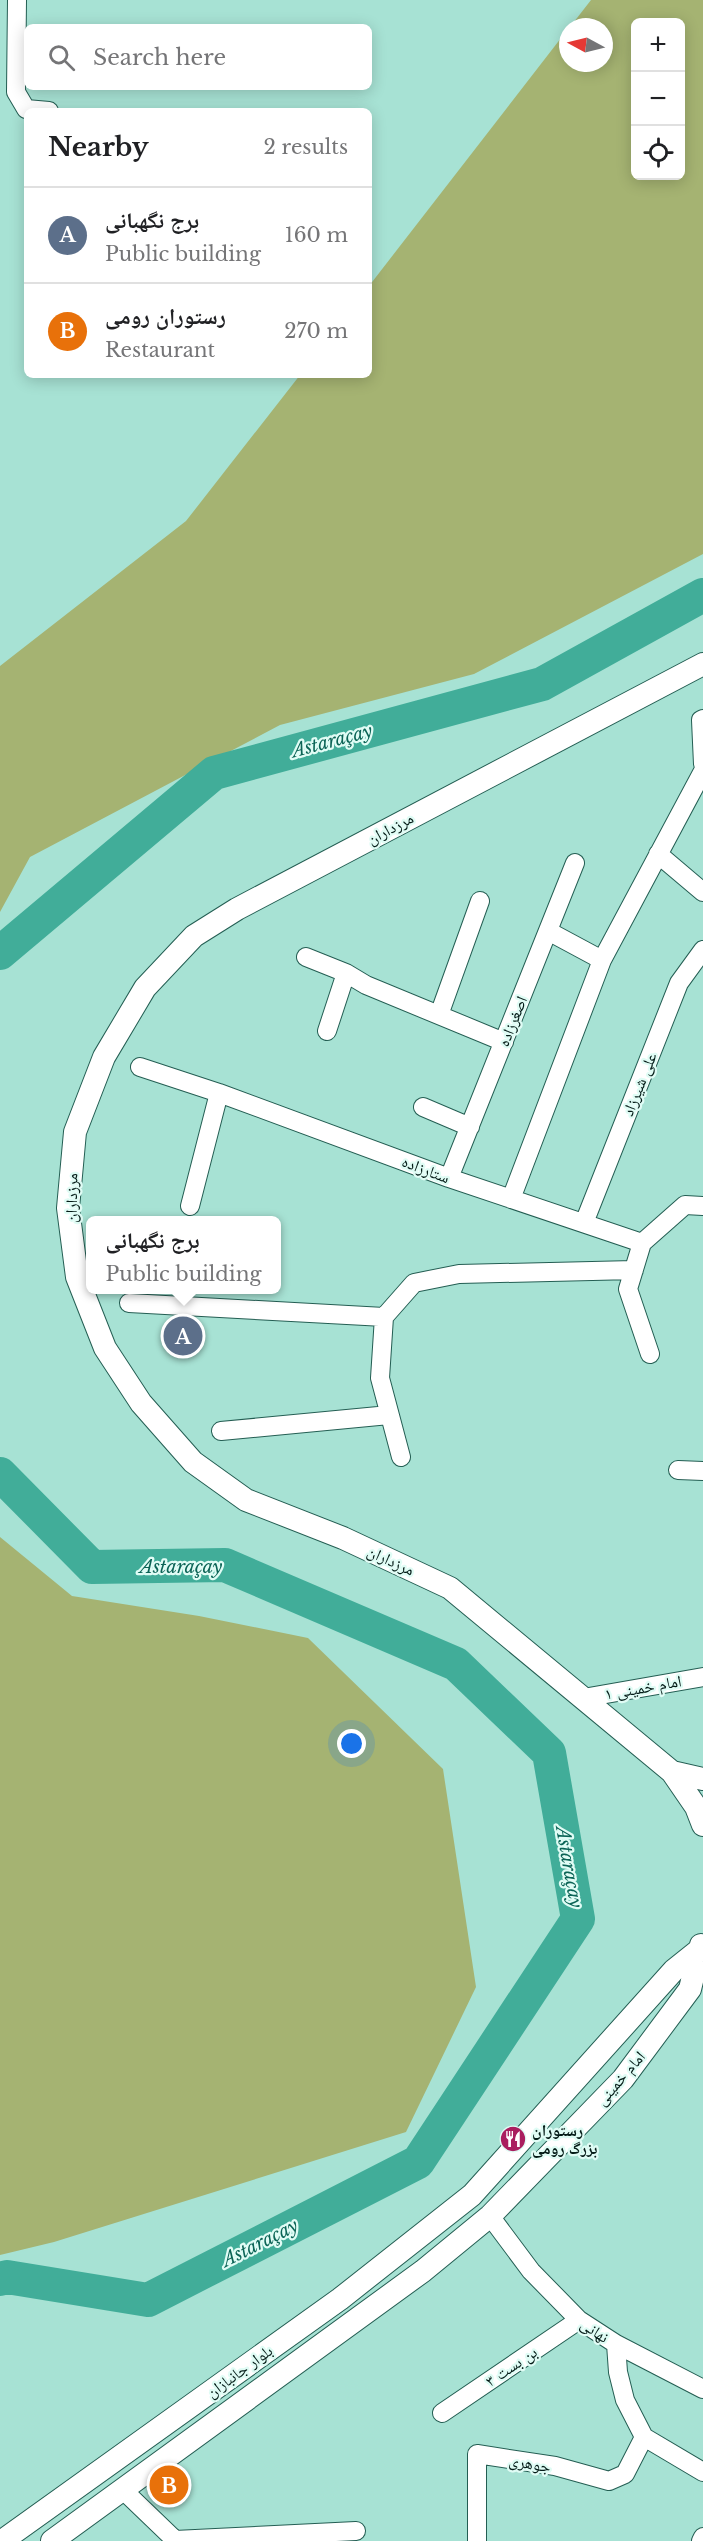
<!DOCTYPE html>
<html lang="en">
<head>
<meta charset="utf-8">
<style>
	:root { --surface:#fff; --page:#f6f6f6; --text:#202124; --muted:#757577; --line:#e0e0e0; --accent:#1a73e8 }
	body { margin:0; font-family:"Libre Baskerville","Noto Naskh Arabic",serif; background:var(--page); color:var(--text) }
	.controls { position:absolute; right:18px; top:18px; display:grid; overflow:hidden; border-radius:9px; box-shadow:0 3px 15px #0003 }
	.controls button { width:54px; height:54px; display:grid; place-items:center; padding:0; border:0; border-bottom:2px solid var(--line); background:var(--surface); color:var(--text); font:30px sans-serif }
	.compass { position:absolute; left:559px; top:18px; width:54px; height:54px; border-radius:50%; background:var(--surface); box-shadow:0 3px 15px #0003; rotate:277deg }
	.you { position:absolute; left:352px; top:1744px; width:21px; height:21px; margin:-15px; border:4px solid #fff; border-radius:50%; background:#1a73e8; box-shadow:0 0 0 9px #1a73e833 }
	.badge { display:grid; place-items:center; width:39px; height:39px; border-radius:50%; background:var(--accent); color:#fff; font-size:20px; font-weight:700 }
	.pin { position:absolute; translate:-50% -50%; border:3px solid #fff; box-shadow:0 2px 6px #0006 }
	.popup { position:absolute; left:86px; top:1216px; width:195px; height:78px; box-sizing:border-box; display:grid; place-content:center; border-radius:9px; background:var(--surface); filter:drop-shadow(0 2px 4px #0005); font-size:20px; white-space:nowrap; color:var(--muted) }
	.popup b { font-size:22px; color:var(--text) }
	.popup::after { content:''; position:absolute; left:50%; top:100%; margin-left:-12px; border:12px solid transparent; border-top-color:var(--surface) }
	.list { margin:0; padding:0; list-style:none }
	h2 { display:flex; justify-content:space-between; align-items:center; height:78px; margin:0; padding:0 24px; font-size:26px }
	h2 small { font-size:20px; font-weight:400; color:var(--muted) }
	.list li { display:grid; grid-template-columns:39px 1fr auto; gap:18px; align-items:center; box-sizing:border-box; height:96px; padding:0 24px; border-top:2px solid var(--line) }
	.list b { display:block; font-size:22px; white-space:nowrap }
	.list p { margin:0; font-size:20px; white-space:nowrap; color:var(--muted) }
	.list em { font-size:20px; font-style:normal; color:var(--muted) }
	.icon { flex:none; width:33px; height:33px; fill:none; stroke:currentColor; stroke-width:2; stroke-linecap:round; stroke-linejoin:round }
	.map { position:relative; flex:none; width:703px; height:2541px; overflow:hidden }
	.search { position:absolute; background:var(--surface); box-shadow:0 3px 15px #0003; left:24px; top:24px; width:348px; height:66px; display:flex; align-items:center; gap:15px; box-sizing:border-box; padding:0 21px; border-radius:9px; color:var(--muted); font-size:22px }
	.panel { position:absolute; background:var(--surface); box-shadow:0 3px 15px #0003; left:24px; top:108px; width:348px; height:270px; border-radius:9px }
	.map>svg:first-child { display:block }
	.green { fill:#a5b372; fill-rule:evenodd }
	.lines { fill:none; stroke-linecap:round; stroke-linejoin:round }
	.river { stroke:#41ad99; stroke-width:34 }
	.minor-casing { stroke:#245e53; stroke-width:20 }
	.tertiary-casing { stroke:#245e53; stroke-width:24 }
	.minor { stroke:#fff; stroke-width:18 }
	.tertiary { stroke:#fff; stroke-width:22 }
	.labels { text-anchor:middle; stroke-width:4.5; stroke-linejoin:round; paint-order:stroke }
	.street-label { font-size:16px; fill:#041b17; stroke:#e0fcf5 }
	.poi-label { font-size:16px; font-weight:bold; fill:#041b17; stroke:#e0fcf5; text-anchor:start }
	.water-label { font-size:18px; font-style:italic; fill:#0b6456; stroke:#e0fcf5 }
</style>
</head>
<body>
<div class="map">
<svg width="703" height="2541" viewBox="0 0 703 2541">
	<rect width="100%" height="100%" fill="#a7e2d4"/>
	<path class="green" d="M 591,0 L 703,0 L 703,554 L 474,674 L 280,725 L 30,857 L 0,912 L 0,666 L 186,521 L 300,375 L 369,375 L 369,286 L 568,29 L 568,63 L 604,63 L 604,27 L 570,27 ZM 636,22 L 680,22 L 680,176 L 636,176 Z
		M 0,1537 L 72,1596 L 199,1616 L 308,1638 L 443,1769 L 476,1987 L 406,2132 L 54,2242 L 0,2255 Z"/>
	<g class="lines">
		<path class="river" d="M 0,953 L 214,773 L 542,684 L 703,595
			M 0,1474 L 92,1567 L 225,1565 L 456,1664 L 549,1753 L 578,1919 L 418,2162 L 148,2300 L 7,2277 L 0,2279"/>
		<g class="minor-casing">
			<path id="minor" d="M 17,0 L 16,92 L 26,109 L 49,111
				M 703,719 L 701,720 L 703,764
				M 658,854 L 703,892
				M 548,931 L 602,960
				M 306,957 L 346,973 L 366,985 L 504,1042
				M 439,1015 L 480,901
				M 327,1031 L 346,973
				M 140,1067 L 219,1093 L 449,1178 L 642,1243
				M 423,1107 L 470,1127
				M 449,1178 L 575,863
				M 511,1199 L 602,960 L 703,771
				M 190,1206 L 219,1093
				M 584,1223 L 679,983 L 703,950
				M 642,1243 L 628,1289 L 650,1354
				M 642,1243 L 685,1205 L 703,1206
				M 129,1303 L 384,1317
				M 221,1431 L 389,1415
				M 401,1457 L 380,1378 L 384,1317 L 414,1283 L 459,1274 L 634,1270
				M 678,1470 L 703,1471
				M 583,1698 L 703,1677
				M 490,2216 L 531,2271 L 579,2320 L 616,2344 L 618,2372 L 625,2400 L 644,2437 L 703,2472
				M 616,2344 L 703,2389
				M 442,2413 L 579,2320
				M 122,2489 L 175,2540 L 356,2531
				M 477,2541 L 477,2454 L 555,2466 L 609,2481 L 625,2474 L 644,2437
				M 701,2541 L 703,2537"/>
		</g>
		<g class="tertiary-casing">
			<path id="tertiary" d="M 672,1772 L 450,1588 L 343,1538 L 246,1500 L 193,1462 L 141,1403 L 105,1348 L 77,1277 L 68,1208 L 75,1132 L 104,1057 L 145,988 L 194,936 L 237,909 L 703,664
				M 703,1779 L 672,1772 L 696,1807 L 703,1825
				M 2,2541 L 340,2299 L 472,2195 L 674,1970 L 699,1950
				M 52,2541 L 423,2271 L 490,2216 L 623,2079 L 690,1989 L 701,1945"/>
		</g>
		<use href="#minor" class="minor"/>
		<use href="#tertiary" class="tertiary"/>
	</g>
	<defs>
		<g id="restaurant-disc" transform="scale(1.35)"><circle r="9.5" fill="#aa1e5f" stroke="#e0fcf5"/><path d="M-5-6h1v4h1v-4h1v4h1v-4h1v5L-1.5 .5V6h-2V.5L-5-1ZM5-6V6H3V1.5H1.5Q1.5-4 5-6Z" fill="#fff"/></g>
	</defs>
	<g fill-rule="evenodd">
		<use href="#restaurant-disc" x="513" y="2139"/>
	</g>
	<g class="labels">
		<g class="street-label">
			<text transform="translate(390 828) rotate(-28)" y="6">مرزداران</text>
			<text transform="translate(512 1021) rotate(-68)" y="6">اصغرزاده</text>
			<text transform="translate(639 1084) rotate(-68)" y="6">علی شیرزاد</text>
			<text transform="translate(426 1169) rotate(21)" y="6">ستارزاده</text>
			<text transform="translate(71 1198) rotate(-89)" y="6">مرزداران</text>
			<text transform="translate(391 1560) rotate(25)" y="6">مرزداران</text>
			<text transform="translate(643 1687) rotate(-10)" y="6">امام خمینی ۱</text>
			<text transform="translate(620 2078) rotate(-49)" y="6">امام خمینی</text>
			<text transform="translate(595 2330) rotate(34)" y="6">نهانی</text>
			<text transform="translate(511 2366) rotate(-34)" y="6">بن بست ۳</text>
			<text transform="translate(239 2371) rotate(-36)" y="6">بلوار جانبازان</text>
			<text transform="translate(530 2463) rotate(10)" y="6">جوهری</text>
		</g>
		<g class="poi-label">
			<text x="532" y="2136">رستوران<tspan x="532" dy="18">بزرگ رومی</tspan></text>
		</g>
		<g class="water-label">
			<text transform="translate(332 741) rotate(-15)" y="6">Astaraçay</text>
			<text x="181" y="1573">Astaraçay</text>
			<text transform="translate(569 1867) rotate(80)" y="6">Astaraçay</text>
			<text transform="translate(260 2243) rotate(-27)" y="6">Astaraçay</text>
		</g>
	</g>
</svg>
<div class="controls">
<button>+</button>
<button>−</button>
<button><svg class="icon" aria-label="locate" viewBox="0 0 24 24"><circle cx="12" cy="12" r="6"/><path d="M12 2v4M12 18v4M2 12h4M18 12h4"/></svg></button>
</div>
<svg class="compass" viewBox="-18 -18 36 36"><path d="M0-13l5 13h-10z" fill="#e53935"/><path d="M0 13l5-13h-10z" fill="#757577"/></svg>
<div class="you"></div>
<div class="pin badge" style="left:183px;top:1336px;background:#5c6f8a">A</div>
<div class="popup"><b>برج نگهبانی</b>Public building</div>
<div class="pin badge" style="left:169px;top:2485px;background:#e8710a">B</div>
<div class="search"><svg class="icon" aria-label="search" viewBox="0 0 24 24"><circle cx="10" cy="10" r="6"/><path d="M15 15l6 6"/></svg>Search here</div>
<section class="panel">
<h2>Nearby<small>2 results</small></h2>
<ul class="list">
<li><span class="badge" style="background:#5c6f8a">A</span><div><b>برج نگهبانی</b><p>Public building</p></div><em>160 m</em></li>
<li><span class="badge" style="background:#e8710a">B</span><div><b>رستوران رومی</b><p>Restaurant</p></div><em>270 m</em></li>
</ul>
</section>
</div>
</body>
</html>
